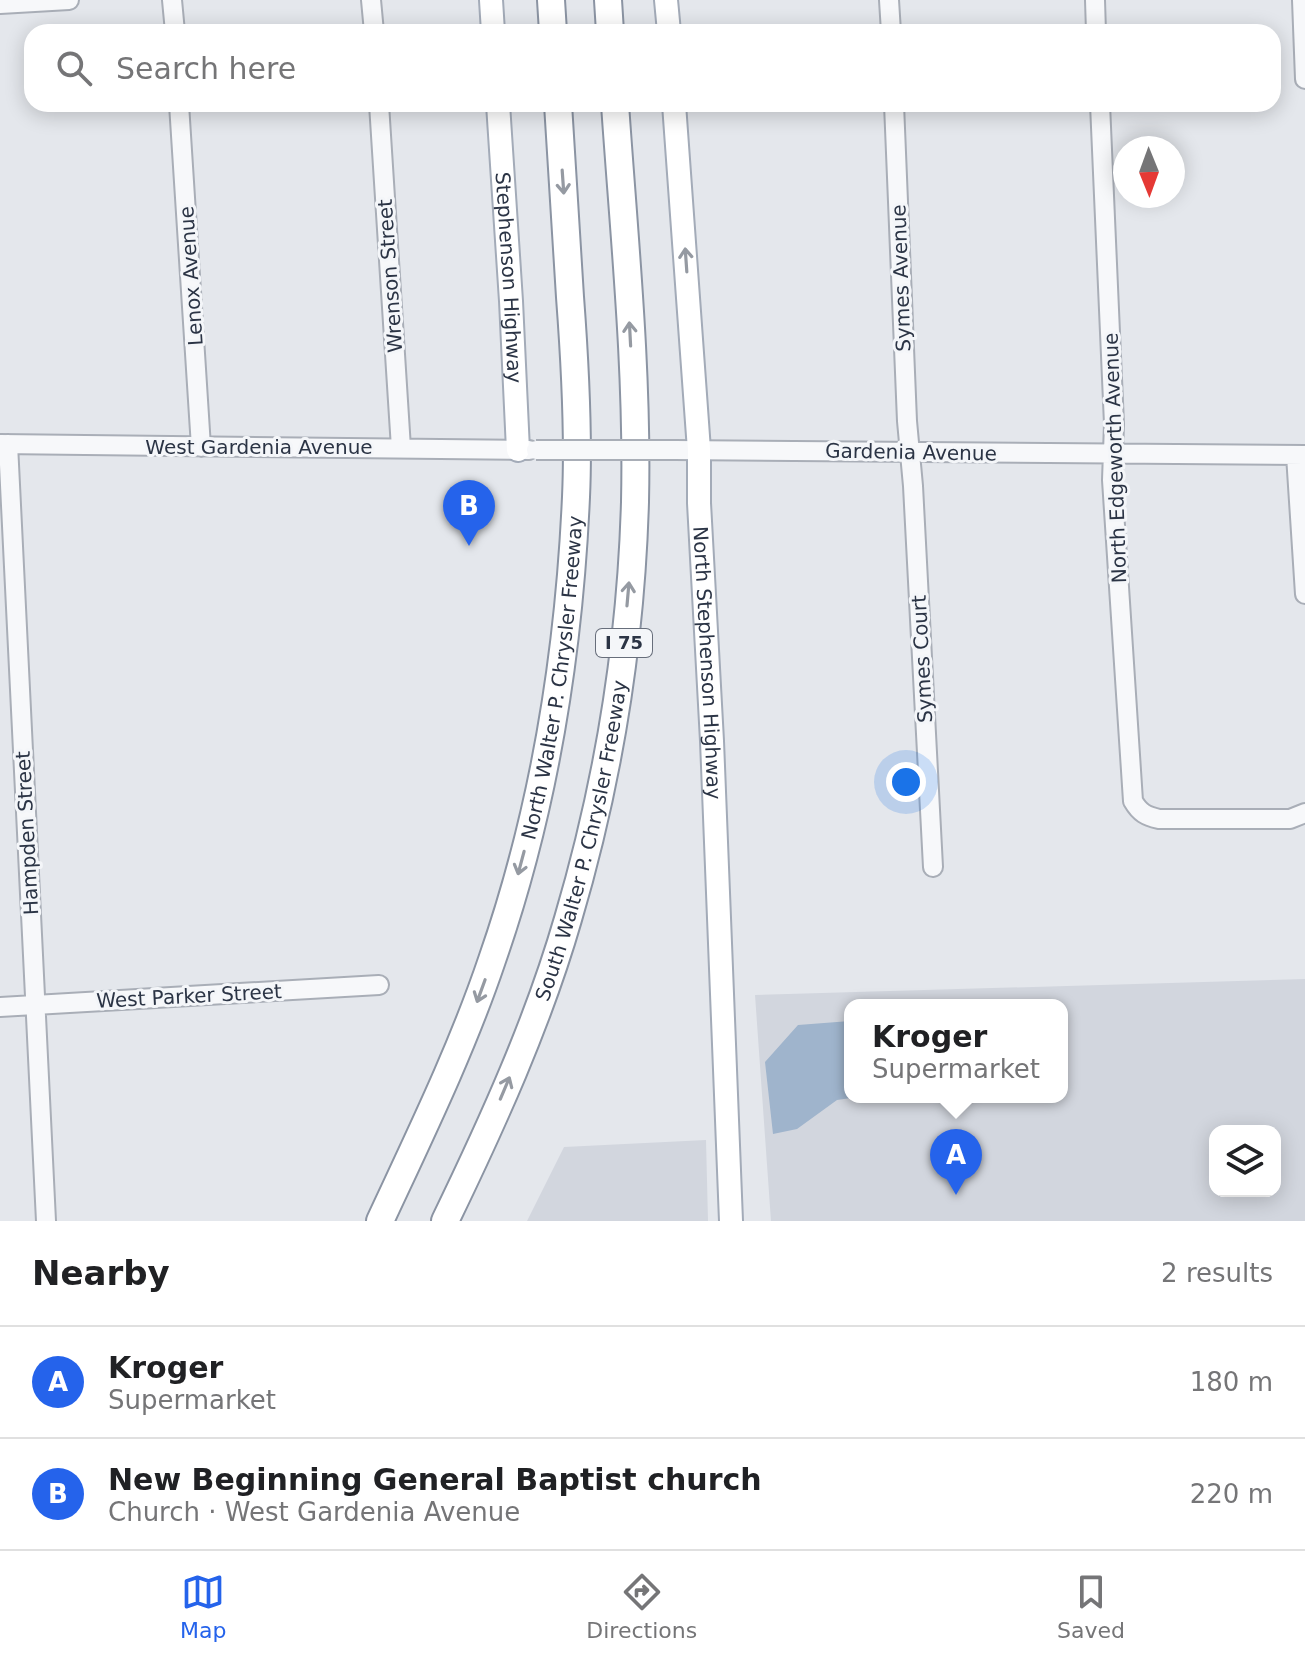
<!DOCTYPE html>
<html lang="en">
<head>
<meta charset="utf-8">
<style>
	:root { --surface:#fff; --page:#f2f2f2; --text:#202124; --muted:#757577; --line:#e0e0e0; --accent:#2563eb }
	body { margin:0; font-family:"DejaVu Sans",sans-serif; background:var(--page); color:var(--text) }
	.controls { position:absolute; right:24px; bottom:24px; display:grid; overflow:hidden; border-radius:16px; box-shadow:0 4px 20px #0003 }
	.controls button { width:72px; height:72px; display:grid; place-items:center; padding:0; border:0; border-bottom:2px solid var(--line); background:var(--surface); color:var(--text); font:40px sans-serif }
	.compass { position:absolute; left:1113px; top:136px; width:72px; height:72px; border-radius:50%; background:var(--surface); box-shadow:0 4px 20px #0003; rotate:179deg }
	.you { position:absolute; left:906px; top:782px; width:28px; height:28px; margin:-20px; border:6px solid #fff; border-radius:50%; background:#1a73e8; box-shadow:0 0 0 12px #1a73e833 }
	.badge { display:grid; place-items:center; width:52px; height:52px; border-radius:50%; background:var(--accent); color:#fff; font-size:26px; font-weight:700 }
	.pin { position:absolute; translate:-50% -66px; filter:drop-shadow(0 2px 4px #0008) }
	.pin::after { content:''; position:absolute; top:42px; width:28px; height:24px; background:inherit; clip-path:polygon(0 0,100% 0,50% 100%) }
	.popup { position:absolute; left:844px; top:999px; width:224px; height:104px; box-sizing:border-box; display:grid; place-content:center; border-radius:16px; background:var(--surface); filter:drop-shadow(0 2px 6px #0005); font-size:26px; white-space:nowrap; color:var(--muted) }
	.popup b { font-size:30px; color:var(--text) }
	.popup::after { content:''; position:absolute; left:50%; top:100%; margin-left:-16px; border:16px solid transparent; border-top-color:var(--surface) }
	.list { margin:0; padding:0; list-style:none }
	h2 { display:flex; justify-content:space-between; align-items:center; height:104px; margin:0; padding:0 32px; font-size:34px }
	h2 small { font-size:26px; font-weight:400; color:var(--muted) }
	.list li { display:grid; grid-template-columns:52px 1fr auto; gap:24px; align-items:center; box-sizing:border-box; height:112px; padding:0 32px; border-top:2px solid var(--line) }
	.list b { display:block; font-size:30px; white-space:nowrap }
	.list p { margin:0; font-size:26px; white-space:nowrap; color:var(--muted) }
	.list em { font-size:26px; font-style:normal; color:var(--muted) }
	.icon { flex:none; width:44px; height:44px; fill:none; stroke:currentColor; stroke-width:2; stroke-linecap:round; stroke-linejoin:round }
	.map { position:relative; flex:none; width:1305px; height:1221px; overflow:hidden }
	.search { position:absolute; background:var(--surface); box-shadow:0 4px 20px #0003; left:24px; right:24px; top:24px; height:88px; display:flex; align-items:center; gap:20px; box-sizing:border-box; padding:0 28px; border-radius:24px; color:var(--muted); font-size:30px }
	.sheet { height:328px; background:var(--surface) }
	nav { display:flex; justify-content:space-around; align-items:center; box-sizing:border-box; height:112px; border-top:2px solid var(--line); background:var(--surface); font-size:22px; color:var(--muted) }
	nav a { display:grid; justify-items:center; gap:4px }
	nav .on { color:var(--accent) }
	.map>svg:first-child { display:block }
	.built { fill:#d2d6de; fill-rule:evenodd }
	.water { fill:#9fb4cc }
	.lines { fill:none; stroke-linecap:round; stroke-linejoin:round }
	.minor-casing { stroke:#a9aeb7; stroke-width:22 }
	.major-casing { stroke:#a3abb8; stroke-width:26 }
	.highway-casing { stroke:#8b94a3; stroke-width:30 }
	.minor { stroke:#f7f8fa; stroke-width:18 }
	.major { stroke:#fff; stroke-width:22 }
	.highway { stroke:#fff; stroke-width:26 }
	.minor-bridge-casing { stroke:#a9aeb7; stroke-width:22; stroke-linecap:butt }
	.minor-bridge { stroke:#f7f8fa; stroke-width:18 }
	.oneway { stroke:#959aa2 }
	.labels { text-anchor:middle; stroke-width:6; stroke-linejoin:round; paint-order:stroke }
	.shield { fill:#f4f6f9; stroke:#676e7b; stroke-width:2 }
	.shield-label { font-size:18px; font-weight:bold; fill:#2b3445 }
	.street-label { font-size:20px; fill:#2b3445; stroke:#f4f6f9 }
</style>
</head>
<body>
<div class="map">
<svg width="1305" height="1221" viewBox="0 0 1305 1221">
	<rect width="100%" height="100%" fill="#e4e7ec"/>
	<path class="built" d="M 1305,979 L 1305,1221 L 771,1221 L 755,995 ZM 850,1005 L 1062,1005 L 1062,1097 L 850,1097 ZM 1215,1131 L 1275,1131 L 1275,1191 L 1215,1191 Z
		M 706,1140 L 708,1221 L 527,1221 L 564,1147 Z"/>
	<path class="water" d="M 850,1021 L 850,1097 L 858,1097 L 837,1100 L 797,1129 L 773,1134 L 765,1062 L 798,1025 Z"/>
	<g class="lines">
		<g class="minor-casing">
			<path id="minor" d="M 172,0 L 175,32
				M 371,0 L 374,32
				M 889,0 L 891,32
				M 1095,0 L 1096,32
				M 1302,0 L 1305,79
				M 0,4 L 69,0
				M 179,104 L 201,447
				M 379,104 L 401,448
				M 894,104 L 907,421 L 913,486 L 933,867
				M 1100,104 L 1114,424 L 1112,480 L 1133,801 C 1140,813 1146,816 1159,819 L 1290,819 L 1305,813
				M 0,444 L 529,450
				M 8,444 L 46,1221
				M 675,450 L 1305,455
				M 1296,455 L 1305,594
				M 0,1007 L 379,985"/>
		</g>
		<g class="major-casing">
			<g id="major">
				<path d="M 491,0 L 493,32"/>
				<path d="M 666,0 L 669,32"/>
				<path id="s1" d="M 498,104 L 511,301 L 518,450"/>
				<path id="s2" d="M 674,104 L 699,450 L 699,503 L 712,741 L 731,1221"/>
			</g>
		</g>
		<g class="highway-casing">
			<g id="highway">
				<path d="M 551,0 L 553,32"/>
				<path d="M 608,0 L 610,32"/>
				<path id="s3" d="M 380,1221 C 420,1135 462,1049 492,960 C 544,811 569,654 576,497 C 579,431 575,363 570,297 C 566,233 562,168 558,104"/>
				<path id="s4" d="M 445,1221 C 492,1124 538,1023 568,919 C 608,784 631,643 635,502 C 638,370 624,236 615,104"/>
			</g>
		</g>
		<use href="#minor" class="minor"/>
		<use href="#major" class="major"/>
		<use href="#highway" class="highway"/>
		<g class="minor-bridge-casing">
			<path id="minor-bridge" d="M 536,450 L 675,450"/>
		</g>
		<use href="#minor-bridge" class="minor-bridge"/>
	</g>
	<defs><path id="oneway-shaft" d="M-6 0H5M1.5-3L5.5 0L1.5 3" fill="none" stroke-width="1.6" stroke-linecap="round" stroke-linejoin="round" transform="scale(2)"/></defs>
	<g class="oneway">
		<use href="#oneway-shaft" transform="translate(563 182) rotate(86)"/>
		<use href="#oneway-shaft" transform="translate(686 260) rotate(-94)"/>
		<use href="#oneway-shaft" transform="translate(630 334) rotate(-93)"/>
		<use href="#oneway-shaft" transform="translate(628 594) rotate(-85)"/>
		<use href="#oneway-shaft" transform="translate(521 863) rotate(105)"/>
		<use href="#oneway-shaft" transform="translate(481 991) rotate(110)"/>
		<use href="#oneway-shaft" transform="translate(505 1088) rotate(-67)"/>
	</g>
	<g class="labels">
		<rect class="shield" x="596" y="629" width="56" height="28" rx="6"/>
		<g class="shield-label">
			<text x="624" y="649">I 75</text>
		</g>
		<g class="street-label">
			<text transform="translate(191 276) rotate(-94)" y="7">Lenox Avenue</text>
			<text transform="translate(390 276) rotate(-94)" y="7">Wrenson Street</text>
			<text dy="7" stroke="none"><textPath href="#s1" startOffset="174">Stephenson Highway</textPath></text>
			<text transform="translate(901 278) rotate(-92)" y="7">Symes Avenue</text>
			<text x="259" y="454">West Gardenia Avenue</text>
			<text transform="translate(911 452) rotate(1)" y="7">Gardenia Avenue</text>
			<text transform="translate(1115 458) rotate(-92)" y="7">North Edgeworth Avenue</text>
			<text transform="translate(922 659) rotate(-93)" y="7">Symes Court</text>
			<text dy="7" stroke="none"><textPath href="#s2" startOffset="560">North Stephenson Highway</textPath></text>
			<text dy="7" stroke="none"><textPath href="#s3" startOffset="574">North Walter P. Chrysler Freeway</textPath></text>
			<text transform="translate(27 833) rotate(-93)" y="7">Hampden Street</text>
			<text dy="7" stroke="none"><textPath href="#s4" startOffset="406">South Walter P. Chrysler Freeway</textPath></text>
			<text transform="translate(189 996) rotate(-3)" y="7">West Parker Street</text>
		</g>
	</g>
</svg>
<div class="controls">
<button><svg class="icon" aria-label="layers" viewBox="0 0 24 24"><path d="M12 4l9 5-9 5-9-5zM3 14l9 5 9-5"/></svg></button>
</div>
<svg class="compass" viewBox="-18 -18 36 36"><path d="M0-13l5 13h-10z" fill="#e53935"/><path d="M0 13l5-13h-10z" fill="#757577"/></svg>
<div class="you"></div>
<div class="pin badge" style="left:956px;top:1195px">A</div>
<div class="popup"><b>Kroger</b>Supermarket</div>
<div class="pin badge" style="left:469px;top:546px">B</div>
<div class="search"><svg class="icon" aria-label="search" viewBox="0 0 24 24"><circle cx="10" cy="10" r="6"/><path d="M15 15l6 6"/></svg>Search here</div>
</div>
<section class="sheet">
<h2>Nearby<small>2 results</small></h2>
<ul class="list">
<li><span class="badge">A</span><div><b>Kroger</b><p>Supermarket</p></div><em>180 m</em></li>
<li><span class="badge">B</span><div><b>New Beginning General Baptist church</b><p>Church · West Gardenia Avenue</p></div><em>220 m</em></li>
</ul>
</section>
<nav>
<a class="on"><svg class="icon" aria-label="map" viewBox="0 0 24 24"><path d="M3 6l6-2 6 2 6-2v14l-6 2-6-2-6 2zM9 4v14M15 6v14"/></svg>Map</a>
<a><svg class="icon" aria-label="directions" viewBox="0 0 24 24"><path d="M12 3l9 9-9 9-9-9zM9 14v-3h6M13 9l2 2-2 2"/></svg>Directions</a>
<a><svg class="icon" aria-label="saved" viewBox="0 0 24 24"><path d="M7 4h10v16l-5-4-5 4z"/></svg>Saved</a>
</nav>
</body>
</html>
